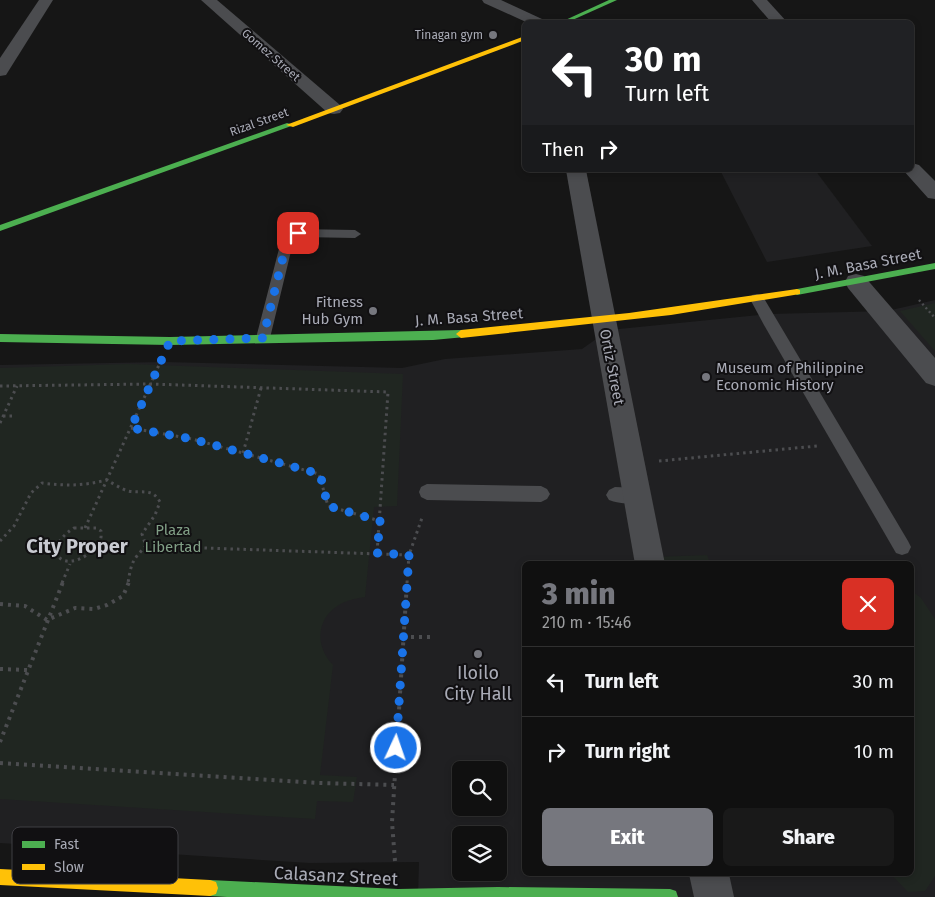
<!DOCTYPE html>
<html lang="en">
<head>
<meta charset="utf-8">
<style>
  :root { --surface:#101010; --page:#191919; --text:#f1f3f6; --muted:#9c9d9f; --line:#303030; --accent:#76777e }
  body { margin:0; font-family:"Fira Sans",sans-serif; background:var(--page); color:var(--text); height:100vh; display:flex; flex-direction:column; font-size:19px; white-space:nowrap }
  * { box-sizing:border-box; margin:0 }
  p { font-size:16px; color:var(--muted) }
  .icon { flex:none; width:28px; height:28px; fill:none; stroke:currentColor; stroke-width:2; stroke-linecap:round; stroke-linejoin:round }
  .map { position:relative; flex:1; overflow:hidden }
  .details { position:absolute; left:522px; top:561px; width:392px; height:315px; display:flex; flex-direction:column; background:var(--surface); border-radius:8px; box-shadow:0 2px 8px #0003,0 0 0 1px var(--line) }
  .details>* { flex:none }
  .hud { position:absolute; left:522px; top:20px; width:392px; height:152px; border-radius:8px; box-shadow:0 2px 8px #0003,0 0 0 1px var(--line); background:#202124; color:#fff; overflow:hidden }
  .controls { position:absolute; left:452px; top:761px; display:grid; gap:10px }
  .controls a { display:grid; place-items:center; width:55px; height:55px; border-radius:8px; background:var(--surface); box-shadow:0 2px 8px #0003,0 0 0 1px var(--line); font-size:25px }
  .pin { position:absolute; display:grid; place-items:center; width:42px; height:42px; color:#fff; margin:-21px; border-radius:10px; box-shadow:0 2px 8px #0006 }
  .me { position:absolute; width:55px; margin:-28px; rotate:3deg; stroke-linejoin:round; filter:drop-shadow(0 0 4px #0008) }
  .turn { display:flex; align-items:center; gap:18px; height:105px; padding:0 20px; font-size:22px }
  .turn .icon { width:65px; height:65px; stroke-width:2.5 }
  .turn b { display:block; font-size:35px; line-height:42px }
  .then { display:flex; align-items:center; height:48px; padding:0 20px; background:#0003; gap:10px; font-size:19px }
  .round { display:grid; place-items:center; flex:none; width:52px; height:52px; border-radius:8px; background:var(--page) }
  .overview { display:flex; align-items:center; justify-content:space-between; height:85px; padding:0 20px }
  h1 { font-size:30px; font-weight:800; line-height:38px; color:var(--accent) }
  .action { display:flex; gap:10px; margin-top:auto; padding:10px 20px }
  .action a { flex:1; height:58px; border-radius:8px; background:var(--accent); color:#fff; font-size:20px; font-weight:800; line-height:58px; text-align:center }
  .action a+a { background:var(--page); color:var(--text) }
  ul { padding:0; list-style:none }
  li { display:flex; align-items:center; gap:15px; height:70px; padding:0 20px; border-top:1px solid var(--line) }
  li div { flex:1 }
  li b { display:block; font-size:19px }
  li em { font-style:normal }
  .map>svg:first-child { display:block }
  .built { fill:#202022; fill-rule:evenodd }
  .green { fill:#202621 }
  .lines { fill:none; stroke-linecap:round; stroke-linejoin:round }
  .path-far2 { stroke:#4c4d50; stroke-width:2.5; stroke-dasharray:2 3; stroke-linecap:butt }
  .path-far1 { stroke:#4c4d50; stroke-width:3; stroke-dasharray:2.5 4; stroke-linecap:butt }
  .path { stroke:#4c4d50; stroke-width:4; stroke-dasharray:3 5; stroke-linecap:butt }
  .lane { fill:#4b4c4f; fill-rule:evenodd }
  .street { fill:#4b4c4f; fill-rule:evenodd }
  .fast { fill:#4caf50; fill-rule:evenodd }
  .slow { fill:#ffc107; fill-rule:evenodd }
  .route { stroke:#1a73e8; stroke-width:9; stroke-dasharray:0 16.2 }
  .poi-dot { fill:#76777e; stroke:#111012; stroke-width:2 }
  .labels { text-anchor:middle; stroke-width:4; stroke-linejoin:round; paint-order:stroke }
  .far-poi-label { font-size:12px; fill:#a9abb6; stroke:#111012; text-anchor:end }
  .far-street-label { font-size:12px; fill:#a9abb6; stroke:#111012 }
  .street-label { font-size:15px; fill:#a9abb6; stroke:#111012 }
  .poi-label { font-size:15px; fill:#a9abb6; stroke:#111012; text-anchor:end }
  .park-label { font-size:15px; fill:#819f86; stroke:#111012 }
  .near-poi-label { font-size:18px; fill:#a9abb6; stroke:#111012 }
  .near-street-label { font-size:18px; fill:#a9abb6; stroke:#111012 }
  .district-label { font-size:20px; font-weight:bold; fill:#c9cbd2; stroke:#111012 }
  .key { fill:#111012; stroke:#3f3e43; stroke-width:1 }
  .key-label { font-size:14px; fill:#a9abb6 }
</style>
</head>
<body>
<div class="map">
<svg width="935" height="897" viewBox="0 0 935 897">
  <rect width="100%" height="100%" fill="#161616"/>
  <g class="built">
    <polygon points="720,170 815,170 872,246 767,262"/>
    <path d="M935,300v597h-517l1,-35 -109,1 -310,-20v-478l164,-3 238,6 43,-9 137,-10 27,-19 161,-16 117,-3zM525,564h387v310h-387zM461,770h38v38h-38zM461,835h38v37h-38z"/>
  </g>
  <g class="green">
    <polygon points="935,303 935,351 900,311"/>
    <path d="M128,364l275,10 -6,132 -23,1 -9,90c-8,1 -16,3 -23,6 -26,14 -28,42 -9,62l-13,110 37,2 -4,25 -36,-1 -2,18 -315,-20v-431z"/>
    <polygon points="707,555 710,564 656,564 655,557"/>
    <polygon points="913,592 921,598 935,619 935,876 925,891 908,892 891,874 912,874"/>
  </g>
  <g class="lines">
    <polyline class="path-far2" points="919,300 935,318"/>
    <g class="path-far1">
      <polyline points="0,386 151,384 388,392 377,553"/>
      <polyline points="3,416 13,416"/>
      <polyline points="0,423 17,386"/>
      <polyline points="131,428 192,439 319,474 328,506 380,521"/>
      <polyline points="243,453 261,388"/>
      <polyline points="659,461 817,446"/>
      <path d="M74,528h22l5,3c1,9 -2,15 -9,20 -29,25 -53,-1 -18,-23z"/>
      <polyline points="85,528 159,365"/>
      <path d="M0,541l14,-15 17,-33 11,-10c22,3 42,3 64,-3 7,3 15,9 22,11 13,3 24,-4 32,11l-5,13 -13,19 4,12c-14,14 -15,18 -18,37"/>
      <polyline points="146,546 409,555 423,515"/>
      <polyline points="62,583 70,564"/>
      <polyline points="407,583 409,555"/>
    </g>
    <g class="path">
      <polyline points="0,604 25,606 47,620 75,608 94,609 107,605 123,596 129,582"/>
      <polyline points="403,637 432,637"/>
      <polyline points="0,669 27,670"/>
      <polyline points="0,742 63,582"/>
      <polyline points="0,763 319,783 394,785"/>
      <polyline points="395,861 392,822 407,582"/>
    </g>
    <g class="lane">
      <polygon points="298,229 355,230 361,234 355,238 301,237 292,247 270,338 268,342 263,343 258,342 256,338 280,245 294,230"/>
      <polygon points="757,294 762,295 908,541 911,547 908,553 902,555 896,553 764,325 750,299 752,295"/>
      <polygon points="427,484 541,486 547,489 550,494 547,499 541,502 427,500 421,497 419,492 421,487"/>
      <path d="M615,487l22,1 6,3 3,5 -3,5c-10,4 -24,3 -34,-1l-3,-5 3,-5z"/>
    </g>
    <g class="street">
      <polygon points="39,0 53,0 6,75 0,76 0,58"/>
      <polygon points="201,0 217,0 340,105 343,109 340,113 334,114 328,113"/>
      <polygon points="482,0 501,0 542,19 545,22 526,22 484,3"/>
      <polygon points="752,0 767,0 787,22 771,22"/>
      <polygon points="912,163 919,165 935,181 935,199 928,198 903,170 912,170"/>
      <polygon points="566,170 586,170 665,564 635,564"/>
      <polygon points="856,274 864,276 935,358 935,386 926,383 848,288 845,282 848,276"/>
      <polygon points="689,874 729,874 734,897 694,897"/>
    </g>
    <g class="fast">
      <polygon points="609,0 617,0 568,22 561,22"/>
      <polygon points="287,123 294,125 0,231 0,225"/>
      <polygon points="935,263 935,269 797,295 792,292 797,289"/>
      <polygon points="461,330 465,331 466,334 465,337 433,340 170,345 0,342 0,334 170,337"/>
      <polygon points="210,880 398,889 498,887 670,889 676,891 678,897 227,897 210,896 204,894 202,888 204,882"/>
    </g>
    <g class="slow">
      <polygon points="525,36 525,40 293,127 286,125"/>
      <polygon points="797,289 800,290 800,294 671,315 461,338 456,334 461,330 629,313"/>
      <polygon points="0,869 210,880 216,882 218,888 216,894 210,896 0,885"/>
    </g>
  </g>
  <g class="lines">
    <polyline class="route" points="298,233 286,245 263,338 170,341 131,428 192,439 320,474 328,506 380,521 377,553 409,555 396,748"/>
  </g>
  <g class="poi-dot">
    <circle cx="493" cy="35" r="5"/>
    <circle cx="373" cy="311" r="5"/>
    <circle cx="706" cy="377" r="5"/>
    <circle cx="478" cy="654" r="5"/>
  </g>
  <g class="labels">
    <g class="far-poi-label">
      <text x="483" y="39">Tinagan gym</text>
    </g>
    <g class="far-street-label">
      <text transform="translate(271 55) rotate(41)" y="4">Gomez Street</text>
      <text transform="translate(259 122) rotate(-20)" y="4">Rizal Street</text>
    </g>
    <g class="street-label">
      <text transform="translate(868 264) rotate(-11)" y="5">J. M. Basa Street</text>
      <text transform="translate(469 317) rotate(-4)" y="5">J. M. Basa Street</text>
      <text transform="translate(612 367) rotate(79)" y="5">Ortiz Street</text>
    </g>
    <g class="poi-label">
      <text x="363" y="307">Fitness<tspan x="363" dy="17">Hub Gym</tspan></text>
      <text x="716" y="373" text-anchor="start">Museum of Philippine<tspan x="716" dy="17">Economic History</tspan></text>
    </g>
    <g class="park-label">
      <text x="173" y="535">Plaza<tspan x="173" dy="17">Libertad</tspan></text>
    </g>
    <g class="near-poi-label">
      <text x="478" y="679">Iloilo<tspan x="478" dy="21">City Hall</tspan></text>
    </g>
    <g class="near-street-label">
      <text transform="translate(336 876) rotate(3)" y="6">Calasanz Street</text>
    </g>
    <g class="district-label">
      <text x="77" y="553">City Proper</text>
    </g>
  </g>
  <rect x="12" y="827" width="166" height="57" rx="8" class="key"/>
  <rect x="22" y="841" width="23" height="7" fill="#4caf50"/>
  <rect x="22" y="864" width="23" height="6" fill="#ffc107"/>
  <g class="key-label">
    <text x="54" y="849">Fast</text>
    <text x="54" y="872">Slow</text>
  </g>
</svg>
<div class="controls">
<a><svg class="icon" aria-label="search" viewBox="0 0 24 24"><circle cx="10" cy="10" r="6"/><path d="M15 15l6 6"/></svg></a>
<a><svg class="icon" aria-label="layers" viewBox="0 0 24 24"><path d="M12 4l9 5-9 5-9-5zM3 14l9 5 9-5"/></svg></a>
</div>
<div class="pin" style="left:298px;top:233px;background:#d93025"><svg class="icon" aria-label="arrive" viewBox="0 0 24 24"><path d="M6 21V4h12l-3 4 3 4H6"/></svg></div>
<svg class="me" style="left:396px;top:748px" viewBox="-20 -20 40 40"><circle r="17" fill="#1a73e8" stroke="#fff" stroke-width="3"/><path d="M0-11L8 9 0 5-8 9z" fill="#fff"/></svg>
<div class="hud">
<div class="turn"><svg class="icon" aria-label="left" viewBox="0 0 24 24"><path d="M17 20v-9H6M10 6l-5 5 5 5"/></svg><div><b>30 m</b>Turn left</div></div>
<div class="then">Then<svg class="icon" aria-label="right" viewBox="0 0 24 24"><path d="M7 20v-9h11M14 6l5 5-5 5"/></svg></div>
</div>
<section class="details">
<div class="overview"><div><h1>3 min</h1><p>210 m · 15:46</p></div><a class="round" style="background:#d93025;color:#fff"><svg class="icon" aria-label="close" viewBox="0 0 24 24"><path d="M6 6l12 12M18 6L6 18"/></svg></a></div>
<ul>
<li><svg class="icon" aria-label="left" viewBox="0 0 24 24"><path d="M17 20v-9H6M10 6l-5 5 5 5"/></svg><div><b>Turn left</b></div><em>30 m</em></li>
<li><svg class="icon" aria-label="right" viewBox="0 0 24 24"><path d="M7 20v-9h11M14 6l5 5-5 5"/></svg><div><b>Turn right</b></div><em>10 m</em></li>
</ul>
<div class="action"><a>Exit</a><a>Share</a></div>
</section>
</div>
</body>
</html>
